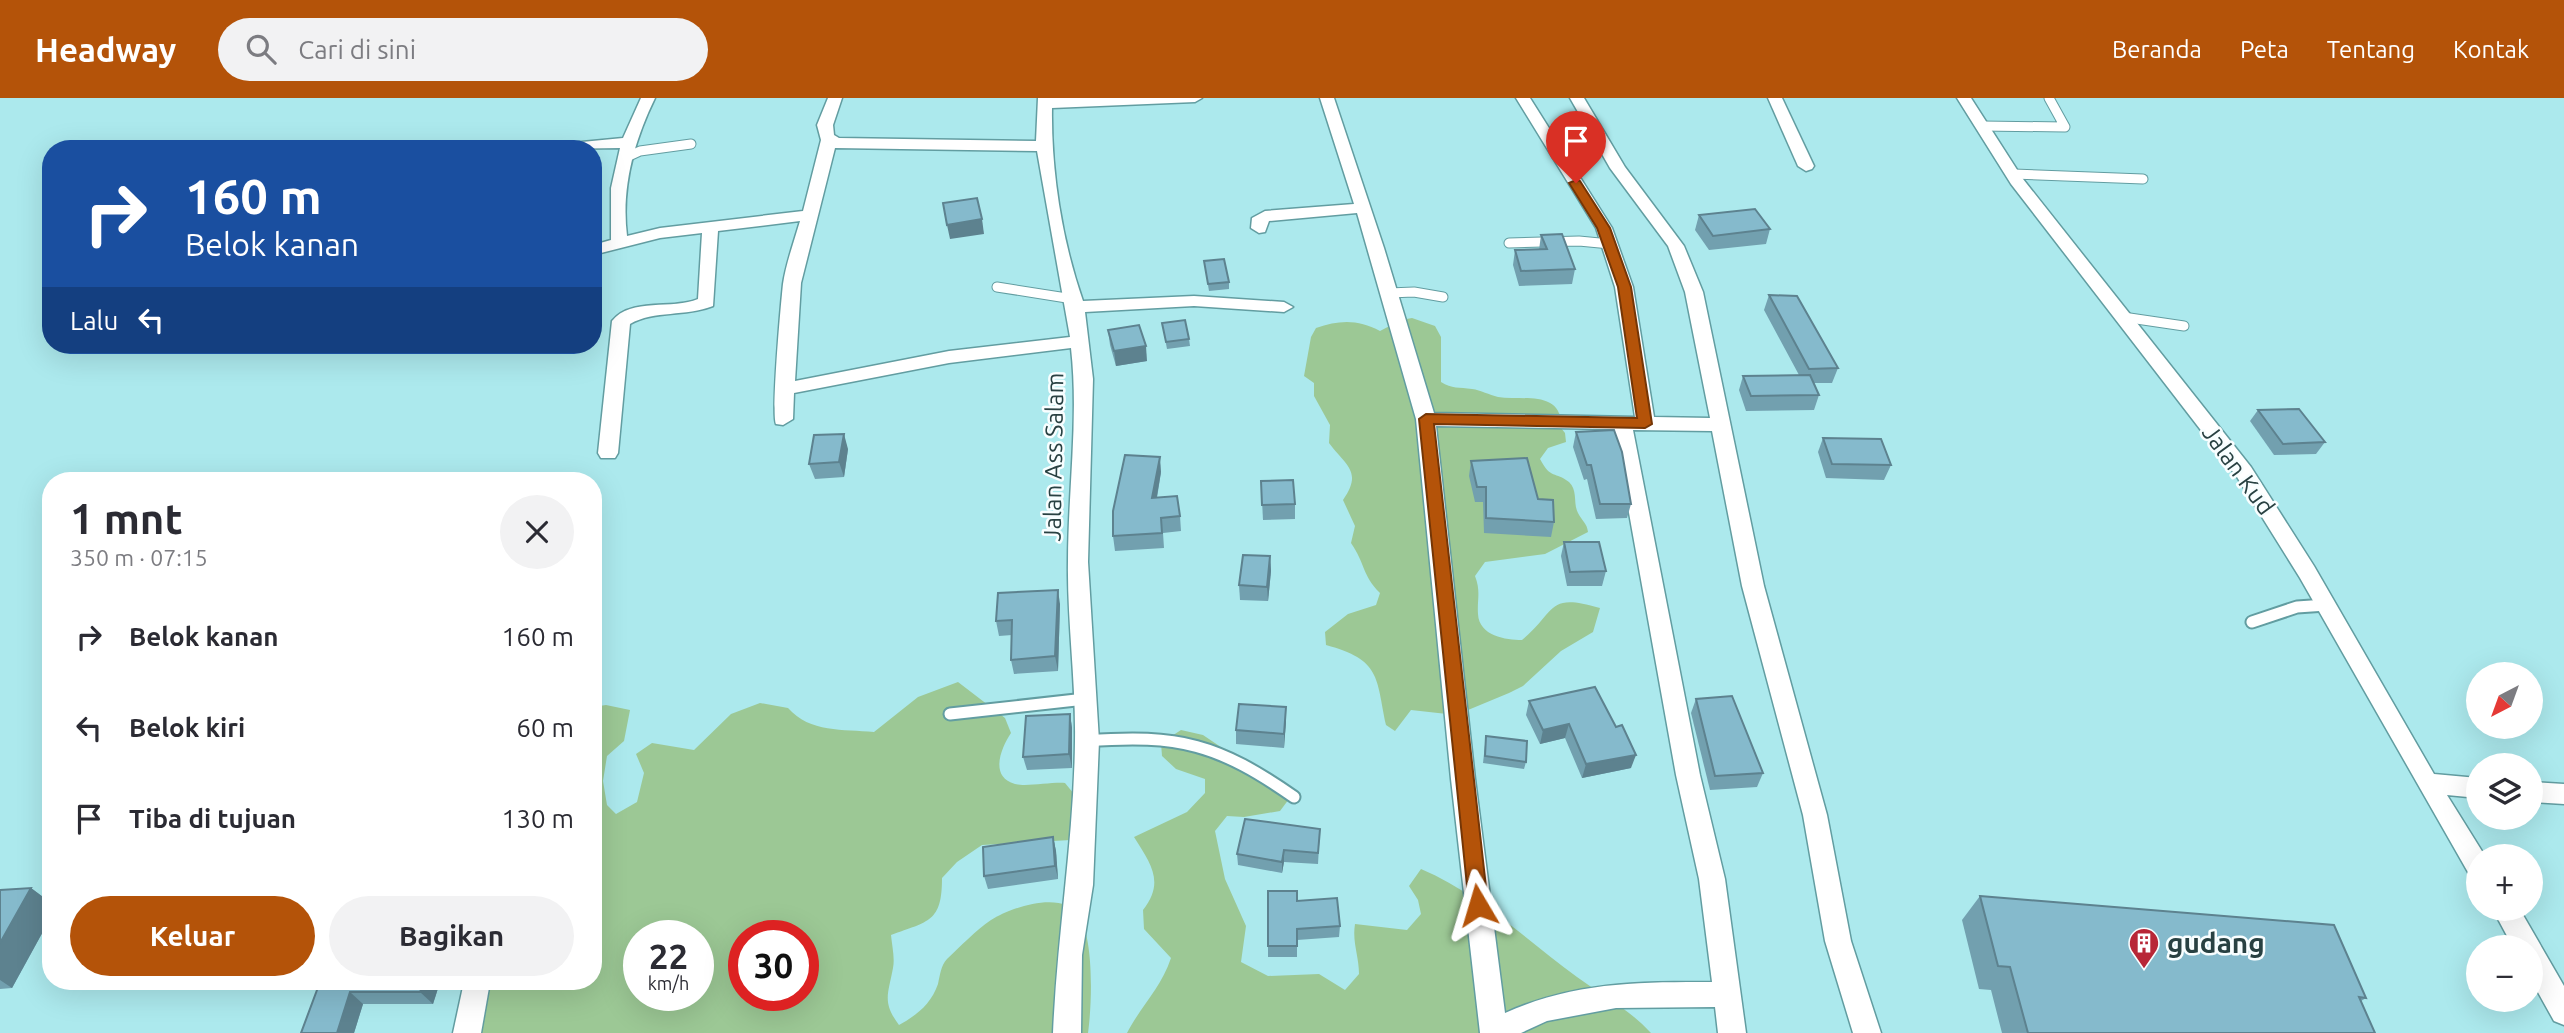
<!DOCTYPE html>
<html lang="id">
<head>
<meta charset="utf-8">
<style>
  :root { --surface:#fff; --page:#f2f2f3; --text:#2b2b33; --muted:#7c7c81; --accent:#b45309 }
  body { margin:0; font-family:Ubuntu,sans-serif; background:var(--page); color:var(--text); height:100vh; display:flex; flex-direction:column; font-size:26px; white-space:nowrap }
  * { box-sizing:border-box; margin:0 }
  p { font-size:23px; color:var(--muted) }
  .icon { flex:none; width:38px; height:38px; fill:none; stroke:currentColor; stroke-width:2; stroke-linecap:round; stroke-linejoin:round }
  .map { position:relative; flex:1; overflow:hidden }
  .sheet { position:absolute; left:42px; top:374px; width:560px; height:518px; display:flex; flex-direction:column; background:var(--surface); border-radius:28px; box-shadow:0 7px 28px #0002 }
  .sheet>* { flex:none }
  .guide { position:absolute; left:42px; top:42px; width:560px; height:214px; border-radius:28px; box-shadow:0 7px 28px #0002; background:#1a4fa0; color:#fff; overflow:hidden }
  .needle { width:46px; rotate:221deg }
  .fabs { position:absolute; left:2466px; top:564px; display:grid; gap:14px }
  .fabs a { display:grid; place-items:center; width:77px; height:77px; border-radius:50%; background:var(--surface); box-shadow:0 7px 28px #0002; font-size:35px }
  .speed { position:absolute; left:623px; top:822px; display:flex; gap:14px; font-size:35px; font-weight:700; text-align:center }
  .speed>* { display:grid; place-content:center; width:91px; height:91px; border-radius:50%; background:var(--surface); box-shadow:0 7px 28px #0002; line-height:1 }
  .speed small { font-size:18px; font-weight:400 }
  .speed .limit { border:10px solid #d22; background:#fff; color:#111 }
  .pin { position:absolute; display:grid; place-items:center; width:60px; height:60px; color:#fff; margin:-72px -30px; border-radius:50% 50% 50% 0; rotate:-45deg; box-shadow:0 0 7px #0007 }
  .pin .icon { rotate:45deg }
  .me { position:absolute; width:77px; margin:-38px; rotate:353deg; stroke-linejoin:round; filter:drop-shadow(0 0 5px #0008) }
  .turn { display:flex; align-items:center; gap:24px; height:147px; padding:0 28px; font-size:32px }
  .turn .icon { width:91px; height:91px; stroke-width:2.5 }
  .turn b { display:block; font-size:49px; line-height:60px }
  .then { display:flex; align-items:center; height:66px; padding:0 28px; background:#0003; gap:14px; font-size:26px }
  .round { display:grid; place-items:center; flex:none; width:74px; height:74px; border-radius:37px; background:var(--page) }
  .summary { display:flex; align-items:center; justify-content:space-between; height:119px; padding:0 28px }
  h1 { font-size:42px; font-weight:600; line-height:52px }
  .primary-button { display:flex; gap:14px; margin-top:auto; padding:14px 28px }
  .primary-button a { flex:1; height:80px; border-radius:42px; background:var(--accent); color:#fff; font-size:28px; font-weight:600; line-height:80px; text-align:center }
  .primary-button a+a { background:var(--page); color:var(--text) }
  ul { padding:0; list-style:none }
  li { display:flex; align-items:center; gap:21px; height:91px; padding:0 28px }
  li div { flex:1 }
  li b { display:block; font-size:26px }
  li em { font-style:normal }
  header { display:flex; align-items:center; gap:42px; box-sizing:border-box; height:98px; padding:0 35px; background:var(--accent); color:#fff }
  header strong { font-size:33px }
  nav { display:flex; gap:38px; margin-inline-start:auto; font-size:24px }
  .search { width:490px; height:63px; background:var(--page); display:flex; align-items:center; gap:18px; box-sizing:border-box; padding:0 24px; border-radius:38px; color:var(--muted); font-size:26px }
  .map>svg:first-child { display:block }
  .green { fill:#9cc895; fill-rule:evenodd }
  .lines { fill:none; stroke-linecap:round; stroke-linejoin:round }
  .lane-far1-casing { stroke:#629da1; stroke-width:11 }
  .lane-casing { stroke:#629da1; stroke-width:15 }
  .street-casing { stroke:#629da1; stroke-width:3 }
  .lane-far1 { stroke:#fff; stroke-width:9 }
  .lane { stroke:#fff; stroke-width:11 }
  .street { fill:#fff; fill-rule:evenodd }
  .wall { fill:#72a0af }
  .shaded-wall { fill:#5d828f }
  .building { fill:#85bacc; stroke:#5d828f; stroke-width:2 }
  .route { fill:#b45309; stroke:#753606; stroke-width:2 }
  .labels { text-anchor:middle; stroke-width:5; stroke-linejoin:round; paint-order:stroke }
  .street-label { font-size:24px; fill:#284142; stroke:#f8feff }
  .near-poi-label { font-size:28px; font-weight:bold; fill:#284142; stroke:#f8feff; text-anchor:start }
</style>
</head>
<body>
<header>
<strong>Headway</strong>
<div class="search"><svg class="icon" aria-label="search" viewBox="0 0 24 24"><circle cx="10" cy="10" r="6"/><path d="M15 15l6 6"/></svg>Cari di sini</div>
<nav><a>Beranda</a><a>Peta</a><a>Tentang</a><a>Kontak</a></nav>
</header>
<div class="map">
<svg width="2564" height="935" viewBox="0 0 2564 935">
  <rect width="100%" height="100%" fill="#ace9ed"/>
  <g class="green">
    <path d="M1412,220l23,8 6,11v45c11,7 18,5 31,7 9,1 17,6 26,8 24,4 65,-8 63,31l4,5 1,9 -18,6 -8,11c11,21 15,12 29,23 9,8 4,22 9,31 4,8 9,10 10,19l-43,22 -60,8 -10,14c6,15 2,24 3,38 1,22 28,26 44,26 35,-29 24,-48 78,-32l-7,24 -32,19 -38,35 -14,7 -53,22 -45,-5 -16,21 -9,-6c-10,-48 -5,-65 -60,-80l-1,-13 23,-18 28,-9 4,-12c-18,-18 -15,-30 -29,-50l4,-17 -12,-26c20,-29 3,-34 -14,-57l1,-18 -16,-29v-13l-10,-7 7,-39 5,-9c23,-8 42,-9 64,3l21,-11z"/>
    <path d="M958,584l47,36 6,15c-10,15 -22,44 4,51 11,3 36,-2 50,-1l18,22 -12,35 -89,5 -25,17 -15,16c0,44 -13,43 -51,57 1,11 4,23 2,33 -5,27 -11,34 6,57 18,-10 32,-21 39,-41 2,-9 3,-19 9,-25 14,-13 29,-29 44,-39 21,-13 73,-31 89,-3 14,26 12,87 8,116h-626l7,-51h124v-275l13,-2 24,5 -6,31 -17,15 -4,25 4,24 9,9 21,-12 7,-29 -8,-19 16,-11 42,7 37,-36 29,-11 28,5c22,25 55,21 86,24l44,-35zM639,838h59v60h-59zM744,838h59v60h-59z"/>
    <path d="M1181,632l22,5 89,60 -12,16 -36,6 -17,-1 -12,15 10,48 21,47 -5,36 27,14 51,-2 26,16 14,-16c0,-18 -7,-32 -4,-50l52,6 14,-16 -3,-14 -9,-14 12,-17c59,25 105,71 156,108 26,19 52,32 74,56h-524c14,-27 34,-45 44,-75l-27,-29 -1,-19c22,-28 8,-46 -9,-73l53,-25 18,-19v-14l-29,-10 -14,-13 -1,-13z"/>
  </g>
  <g class="lines">
    <g class="lane-far1-casing">
      <g id="lane-far1">
        <polyline points="1982,28 2065,29 2049,0"/>
        <polyline points="627,59 640,53 691,46"/>
        <polyline points="2013,76 2143,81"/>
        <polyline points="1509,145 1579,143 1610,146"/>
        <polyline points="997,189 1073,201"/>
        <polyline points="1389,195 1414,194 1443,199"/>
        <polyline points="2123,219 2184,228"/>
      </g>
    </g>
    <g class="lane-casing">
      <g id="lane">
        <polyline points="2252,524 2297,509 2326,507"/>
        <polyline points="950,616 1085,601"/>
        <path d="M1087,643c92,-7 131,3 207,56"/>
      </g>
    </g>
    <g class="street-casing">
      <g id="street">
        <path d="M641,0h14c-21,43 -34,90 -28,138l33,-8 143,-17 18,-71 -4,-15 11,-27h14l-9,27 1,10 5,3 197,3 2,-43h164l-7,4 -143,6c-1,63 10,133 31,193l111,-5 90,6 9,5 -9,5 -90,-6 -109,6 8,67 -5,183 11,179 -6,144 -11,70 -1,78h-28c4,-98 21,-194 22,-292 1,-60 -8,-120 -7,-180 0,-71 11,-143 3,-213l-122,15 -155,30 -1,26 -10,6 -7,-1c-5,-10 5,-121 7,-140 3,-21 11,-42 17,-63l-82,10 -5,75c-27,11 -59,4 -83,18l-12,129 -3,5h-14l-3,-5 14,-132c19,-24 61,-11 86,-22l4,-66 -42,5 -67,17v-10l18,-5v-52l9,-40 -67,1 8,-5 62,-6zM835,50l202,3 33,186 -121,14 -154,30 6,-98z"/>
        <path d="M1320,0h14l50,150 50,165 201,4 -20,-130 -19,-59 -80,-130h14l82,130 21,59 21,130 56,1 -25,-126 -17,-46 -58,-78 -40,-70h14l41,69 59,79 19,46 61,294 63,229 24,126 30,92h-28l-28,-92 -22,-126 -61,-229 -30,-155 -79,-1 67,345 25,104 21,154h-28l-3,-26 -99,1 -69,13 -26,12h-41l-29,-254 -35,-360 -59,-206 -88,8 -4,11 -6,1 -8,-5 1,-10 13,-7 89,-7zM1436,328l178,3 62,346 23,104 13,103c-75,0 -138,0 -207,31l-30,-234z"/>
        <polygon points="1768,0 1782,0 1814,68 1812,71 1806,73 1798,68"/>
        <polygon points="1957,0 1971,0 2023,81 2251,369 2314,468 2434,676 2478,680 2478,700 2447,697 2485,758 2478,758 2478,779 2469,776 2300,480 2237,379 2011,86"/>
        <polygon points="2530,684 2564,686 2564,706 2530,704"/>
        <polygon points="2492,810 2519,810 2564,888 2564,927 2554,923 2530,880 2530,849 2513,849"/>
        <polygon points="464,884 490,884 481,935 453,935"/>
      </g>
    </g>
    <use href="#lane-far1" class="lane-far1"/>
    <use href="#lane" class="lane"/>
    <use href="#street" class="street"/>
  </g>
  <g class="wall">
    <polygon points="1699,117 1770,131 1766,146 1709,152 1695,132"/>
    <polygon points="1541,137 1575,171 1572,186 1519,188 1513,167 1515,152 1539,152"/>
    <polygon points="1204,163 1229,184 1229,191 1209,193"/>
    <polygon points="1769,197 1838,270 1832,285 1814,285 1819,297 1814,312 1746,313 1739,292 1743,278 1799,277 1764,212"/>
    <polygon points="1162,225 1189,241 1190,248 1167,251"/>
    <polygon points="1108,232 1147,263 1116,268 1110,247"/>
    <polygon points="2258,312 2325,344 2316,356 2274,357 2250,323"/>
    <polygon points="1576,334 1631,406 1627,420 1596,421 1587,381 1584,382 1573,349"/>
    <polygon points="1823,340 1891,367 1884,382 1826,380 1818,354"/>
    <polygon points="848,351 844,379 815,381 809,366"/>
    <polygon points="1471,363 1538,401 1554,424 1551,439 1484,435 1483,404 1475,404 1469,378"/>
    <polygon points="1161,374 1157,400 1180,418 1181,433 1163,435 1164,450 1115,453 1113,438"/>
    <polygon points="1261,383 1295,406 1295,421 1263,422"/>
    <polygon points="1564,444 1606,473 1602,488 1567,488 1561,458"/>
    <polygon points="1270,458 1271,473 1268,503 1240,502 1239,487"/>
    <polygon points="1060,506 1058,573 1014,576 1011,562 1012,537 999,538 996,523"/>
    <polygon points="1595,589 1631,670 1582,680 1565,640 1540,646 1526,617 1529,603"/>
    <polygon points="1696,601 1763,675 1757,689 1710,692 1691,615"/>
    <polygon points="1286,609 1284,650 1236,646 1236,632"/>
    <polygon points="1070,616 1072,630 1072,670 1027,672 1023,659"/>
    <polygon points="1486,638 1526,664 1524,671 1483,665"/>
    <polygon points="1320,731 1318,766 1284,764 1282,775 1238,767 1237,756"/>
    <polygon points="1053,739 1056,753 1058,781 988,791 984,778"/>
    <polygon points="31,790 51,805 51,819 12,890 0,891 0,792"/>
    <polygon points="1268,793 1297,803 1340,828 1339,839 1297,842 1297,859 1268,859"/>
    <polygon points="1980,798 2366,900 2361,903 2375,935 2002,935 1991,892 1979,891 1962,822"/>
    <polygon points="320,884 440,884 433,906 363,906 354,935 301,935"/>
  </g>
  <g class="shaded-wall">
    <polygon points="982,121 984,136 950,141 947,127"/>
    <polygon points="1146,248 1147,263 1116,268 1114,253"/>
    <polygon points="844,336 848,351 844,379 839,364"/>
    <polygon points="1160,359 1161,374 1154,415 1152,400"/>
    <polygon points="1270,458 1271,473 1268,503 1267,489"/>
    <polygon points="1058,492 1060,506 1058,573 1055,558"/>
    <polygon points="1286,609 1286,624 1284,650 1284,636"/>
    <polygon points="1070,616 1072,630 1072,670 1069,656"/>
    <polygon points="1569,626 1565,640 1540,646 1543,632"/>
    <polygon points="1636,657 1631,670 1582,680 1586,666"/>
    <polygon points="1053,739 1056,753 1058,781 1055,768"/>
    <polygon points="1284,752 1284,764 1282,775 1282,764"/>
    <polygon points="31,790 51,805 51,819 12,890 0,882 0,845"/>
    <polygon points="424,884 440,884 433,906 420,894"/>
    <polygon points="350,894 363,906 354,935 337,935"/>
  </g>
  <g class="building">
    <polygon points="977,100 982,121 947,127 943,105"/>
    <polygon points="1755,111 1770,131 1713,138 1699,117"/>
    <polygon points="1562,136 1575,171 1521,173 1515,152 1547,151 1541,137"/>
    <polygon points="1224,161 1229,184 1208,186 1204,163"/>
    <polygon points="1769,197 1797,198 1838,270 1809,271"/>
    <polygon points="1185,222 1189,241 1166,244 1162,225"/>
    <polygon points="1139,227 1146,248 1114,253 1108,232"/>
    <polygon points="1810,277 1819,297 1751,298 1743,278"/>
    <polygon points="2299,311 2325,344 2283,346 2258,312"/>
    <polygon points="1614,332 1622,354 1631,406 1600,406 1591,367 1587,367 1576,334"/>
    <polygon points="844,336 839,364 809,366 814,337"/>
    <polygon points="1823,340 1881,341 1891,367 1832,366"/>
    <polygon points="1125,357 1160,359 1152,400 1177,398 1180,418 1161,420 1162,435 1113,438 1113,413"/>
    <polygon points="1527,360 1538,401 1553,402 1554,424 1486,420 1486,389 1477,389 1471,363"/>
    <polygon points="1293,382 1295,406 1262,407 1261,383"/>
    <polygon points="1564,444 1599,444 1606,473 1570,474"/>
    <polygon points="1243,457 1270,458 1267,489 1239,487"/>
    <polygon points="1058,492 1055,558 1011,562 1012,522 996,523 998,495"/>
    <polygon points="1595,589 1616,629 1622,627 1636,657 1586,666 1569,626 1543,632 1529,603"/>
    <polygon points="1732,598 1763,675 1715,678 1696,601"/>
    <polygon points="1239,606 1286,609 1284,636 1236,632"/>
    <polygon points="1070,616 1069,656 1023,659 1026,618"/>
    <polygon points="1486,638 1527,643 1526,664 1485,658"/>
    <polygon points="1245,721 1320,731 1318,755 1284,752 1282,764 1237,756"/>
    <polygon points="1053,739 1055,768 984,778 983,749"/>
    <polygon points="31,790 0,845 0,792"/>
    <polygon points="1268,793 1297,793 1297,803 1337,800 1340,828 1297,831 1297,848 1268,848"/>
    <polygon points="1980,798 2334,827 2366,900 2359,899 2375,935 2028,935 2010,869 1998,868"/>
    <polygon points="320,884 424,884 420,894 350,894 337,935 301,935"/>
  </g>
  <polygon class="route" points="1576,82 1580,83 1610,130 1631,189 1652,326 1645,330 1434,326 1488,807 1485,814 1478,816 1472,814 1469,807 1419,321 1426,316 1637,320 1618,189 1597,130 1569,85"/>
  <defs>
    <g id="building-pin" transform="scale(1.575)"><path d="M0 17L-7.5 6A9.5 9.5 0 1 1 7.5 6Z" fill="#b82737" stroke="#f8feff"/><path d="M-4-6H4V6H1V3H-1V6H-4ZM-2.5-4.3h1.7v1.8h-1.7ZM.8-4.3h1.7v1.8H.8ZM-2.5-1h1.7V.8h-1.7ZM.8-1h1.7V.8H.8Z" fill="#fff"/></g>
  </defs>
  <g fill-rule="evenodd">
    <use href="#building-pin" x="2144" y="845"/>
  </g>
  <g class="labels">
    <g class="street-label">
      <text transform="translate(1054 359) rotate(-89)" y="8">Jalan Ass Salam</text>
      <text transform="translate(2238 372) rotate(54)" y="8">Jalan Kud</text>
    </g>
    <g class="near-poi-label">
      <text x="2167" y="855">gudang</text>
    </g>
  </g>
</svg>
<div class="fabs">
<a><svg class="needle" viewBox="-14 -14 28 28"><path d="M0-13l5 13h-10z" fill="#e53935"/><path d="M0 13l5-13h-10z" fill="#7c7c81"/></svg></a>
<a><svg class="icon" aria-label="layers" viewBox="0 0 24 24"><path d="M12 4l9 5-9 5-9-5zM3 14l9 5 9-5"/></svg></a>
<a>+</a>
<a>−</a>
</div>
<div class="speed"><div>22<small>km/h</small></div><div class="limit">30</div></div>
<div class="pin" style="left:1576px;top:85px;background:#d93025"><svg class="icon" aria-label="arrive" viewBox="0 0 24 24"><path d="M6 21V4h12l-3 4 3 4H6"/></svg></div>
<svg class="me" style="left:1478px;top:807px" viewBox="-20 -20 40 40"><path d="M0-17L14 15 0 8-14 15z" fill="#b45309" stroke="#fff" stroke-width="4"/></svg>
<div class="guide">
<div class="turn"><svg class="icon" aria-label="right" viewBox="0 0 24 24"><path d="M7 20v-9h11M14 6l5 5-5 5"/></svg><div><b>160 m</b>Belok kanan</div></div>
<div class="then">Lalu<svg class="icon" aria-label="left" viewBox="0 0 24 24"><path d="M17 20v-9H6M10 6l-5 5 5 5"/></svg></div>
</div>
<section class="sheet">
<div class="summary"><div><h1>1 mnt</h1><p>350 m · 07:15</p></div><a class="round"><svg class="icon" aria-label="close" viewBox="0 0 24 24"><path d="M6 6l12 12M18 6L6 18"/></svg></a></div>
<ul>
<li><svg class="icon" aria-label="right" viewBox="0 0 24 24"><path d="M7 20v-9h11M14 6l5 5-5 5"/></svg><div><b>Belok kanan</b></div><em>160 m</em></li>
<li><svg class="icon" aria-label="left" viewBox="0 0 24 24"><path d="M17 20v-9H6M10 6l-5 5 5 5"/></svg><div><b>Belok kiri</b></div><em>60 m</em></li>
<li><svg class="icon" aria-label="arrive" viewBox="0 0 24 24"><path d="M6 21V4h12l-3 4 3 4H6"/></svg><div><b>Tiba di tujuan</b></div><em>130 m</em></li>
</ul>
<div class="primary-button"><a>Keluar</a><a>Bagikan</a></div>
</section>
</div>
</body>
</html>
